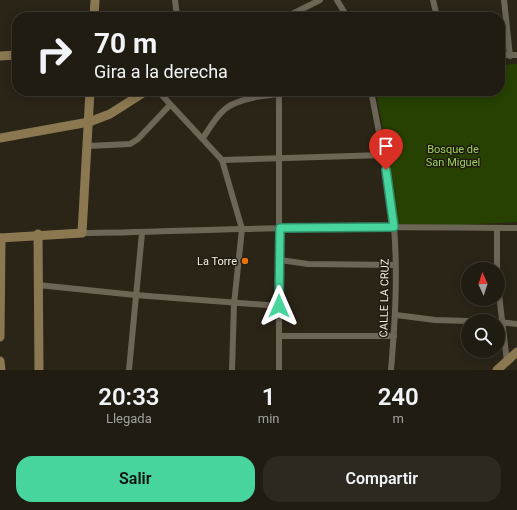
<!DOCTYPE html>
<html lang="es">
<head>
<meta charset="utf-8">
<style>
  :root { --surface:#201c12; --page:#2d2920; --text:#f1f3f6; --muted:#a2a19f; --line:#3d3a32; --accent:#48d49d }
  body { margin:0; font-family:Roboto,sans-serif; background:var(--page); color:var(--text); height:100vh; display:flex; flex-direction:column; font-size:15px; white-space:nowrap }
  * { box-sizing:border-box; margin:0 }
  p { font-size:13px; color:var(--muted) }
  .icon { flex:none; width:22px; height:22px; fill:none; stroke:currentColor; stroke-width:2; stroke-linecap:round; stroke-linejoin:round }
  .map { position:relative; height:370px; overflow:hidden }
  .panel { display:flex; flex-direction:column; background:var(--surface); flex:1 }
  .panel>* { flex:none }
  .top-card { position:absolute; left:12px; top:12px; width:493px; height:84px; border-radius:16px; box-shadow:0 2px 10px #0003,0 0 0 1px var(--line); background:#201c12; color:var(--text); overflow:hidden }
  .needle { width:26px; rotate:357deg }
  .tools { position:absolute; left:461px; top:262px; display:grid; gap:8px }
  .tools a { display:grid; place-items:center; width:44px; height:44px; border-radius:50%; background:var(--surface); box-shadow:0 2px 10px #0003,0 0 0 1px var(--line); font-size:20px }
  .pin { position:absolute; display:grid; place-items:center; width:34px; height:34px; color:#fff; margin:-41px -17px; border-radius:50% 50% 50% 0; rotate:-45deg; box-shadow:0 0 4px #0007 }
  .pin .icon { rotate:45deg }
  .me { position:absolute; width:44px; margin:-22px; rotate:0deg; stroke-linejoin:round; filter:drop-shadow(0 0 3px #0008) }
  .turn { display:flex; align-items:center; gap:14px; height:84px; padding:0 16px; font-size:18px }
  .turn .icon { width:52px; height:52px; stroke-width:2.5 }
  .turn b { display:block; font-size:28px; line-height:34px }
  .eta { display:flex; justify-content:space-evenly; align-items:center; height:68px; text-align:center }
  .eta b { font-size:24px; font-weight:600; line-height:28px }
  .action { display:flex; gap:8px; margin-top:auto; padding:8px 16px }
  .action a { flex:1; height:46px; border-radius:16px; background:var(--accent); color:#111; font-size:16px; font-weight:600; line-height:46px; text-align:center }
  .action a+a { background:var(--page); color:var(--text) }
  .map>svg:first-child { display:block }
  .green { fill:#264100 }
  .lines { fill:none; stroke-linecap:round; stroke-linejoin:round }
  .street { stroke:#6c6657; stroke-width:6 }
  .secondary { stroke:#8b7851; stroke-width:9 }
  .route-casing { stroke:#2f8a66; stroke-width:10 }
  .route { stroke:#48d49d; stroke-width:7 }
  .food-dot { fill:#e8710a; stroke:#211c0f; stroke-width:1.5 }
  .labels { text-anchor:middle; stroke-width:3; stroke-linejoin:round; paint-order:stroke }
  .park-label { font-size:11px; fill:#9bd260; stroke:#211c0f }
  .poi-label { font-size:11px; fill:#f4f1e8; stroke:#211c0f; text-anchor:end }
  .street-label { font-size:11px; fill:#f4f1e8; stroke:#211c0f }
</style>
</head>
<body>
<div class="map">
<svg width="517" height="370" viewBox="0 0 517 370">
  <rect width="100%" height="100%" fill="#2b2518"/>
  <polygon class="green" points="517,64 517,222 462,225 396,224 389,161 376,91 500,91 500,65"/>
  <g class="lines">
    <g class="street">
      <polyline points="175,0 177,17"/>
      <polyline points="337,0 347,17"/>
      <polyline points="433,0 437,17"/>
      <polyline points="504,0 510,56"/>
      <polyline points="286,17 320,0"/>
      <polyline points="500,55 517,55"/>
      <polyline points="158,91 222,160 242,229 234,304 232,370"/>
      <path d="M371,91c9,45 18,90 23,136 4,48 1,95 -3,143"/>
      <path d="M203,138c6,-9 12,-20 20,-27 17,-18 74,-18 98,-20"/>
      <polyline points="88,146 130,144 138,139 170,105"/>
      <polyline points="222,160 384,155"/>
      <path d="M82,233c53,0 107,-3 160,-4 92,-2 183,-2 275,-1"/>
      <polyline points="280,260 308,264 395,265"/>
      <polyline points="497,269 497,228"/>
      <polyline points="38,285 135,295 279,306"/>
      <polyline points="498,286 507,362"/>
      <polyline points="396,315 435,320 468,321"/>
      <polyline points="498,322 517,324"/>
      <polyline points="279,336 394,336"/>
      <polyline points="129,370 142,233"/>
      <polyline points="279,370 279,95"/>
    </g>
    <g class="secondary">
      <polyline points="94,17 95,0"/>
      <polyline points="0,56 17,55"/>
      <polyline points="0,138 89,122 110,114 146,91"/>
      <polyline points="38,234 39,370"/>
      <polyline points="0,238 82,233 90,91"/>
      <polyline points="0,337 1,238"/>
      <polyline points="0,361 1,370"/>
      <polyline points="497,370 517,352"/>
    </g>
  </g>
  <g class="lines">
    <g class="route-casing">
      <polyline id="route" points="279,306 280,228 394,227 386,170"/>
    </g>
    <use href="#route" class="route"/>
  </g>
  <circle class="food-dot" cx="245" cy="261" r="4"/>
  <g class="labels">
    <g class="park-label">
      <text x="453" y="153">Bosque de<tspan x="453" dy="13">San Miguel</tspan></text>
    </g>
    <g class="poi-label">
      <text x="237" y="265">La Torre</text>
    </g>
    <g class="street-label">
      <text transform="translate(384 298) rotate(-89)" y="4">CALLE LA CRUZ</text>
    </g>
  </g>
</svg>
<div class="tools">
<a><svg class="needle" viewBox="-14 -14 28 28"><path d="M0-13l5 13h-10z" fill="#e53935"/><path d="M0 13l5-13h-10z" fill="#a2a19f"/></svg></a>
<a><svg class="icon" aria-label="search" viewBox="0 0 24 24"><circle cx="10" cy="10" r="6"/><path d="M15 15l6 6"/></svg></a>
</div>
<div class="pin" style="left:386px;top:170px;background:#d93025"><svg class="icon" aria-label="arrive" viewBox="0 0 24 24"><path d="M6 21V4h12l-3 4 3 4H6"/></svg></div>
<svg class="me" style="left:279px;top:306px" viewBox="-20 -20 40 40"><path d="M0-17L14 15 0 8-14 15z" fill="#48d49d" stroke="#fff" stroke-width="4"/></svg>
<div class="top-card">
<div class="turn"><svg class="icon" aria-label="right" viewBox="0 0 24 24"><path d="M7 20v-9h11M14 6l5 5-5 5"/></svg><div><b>70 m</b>Gira a la derecha</div></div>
</div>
</div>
<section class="panel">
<div class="eta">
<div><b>20:33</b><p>Llegada</p></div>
<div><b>1</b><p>min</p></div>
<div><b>240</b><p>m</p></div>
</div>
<div class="action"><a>Salir</a><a>Compartir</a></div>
</section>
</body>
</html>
